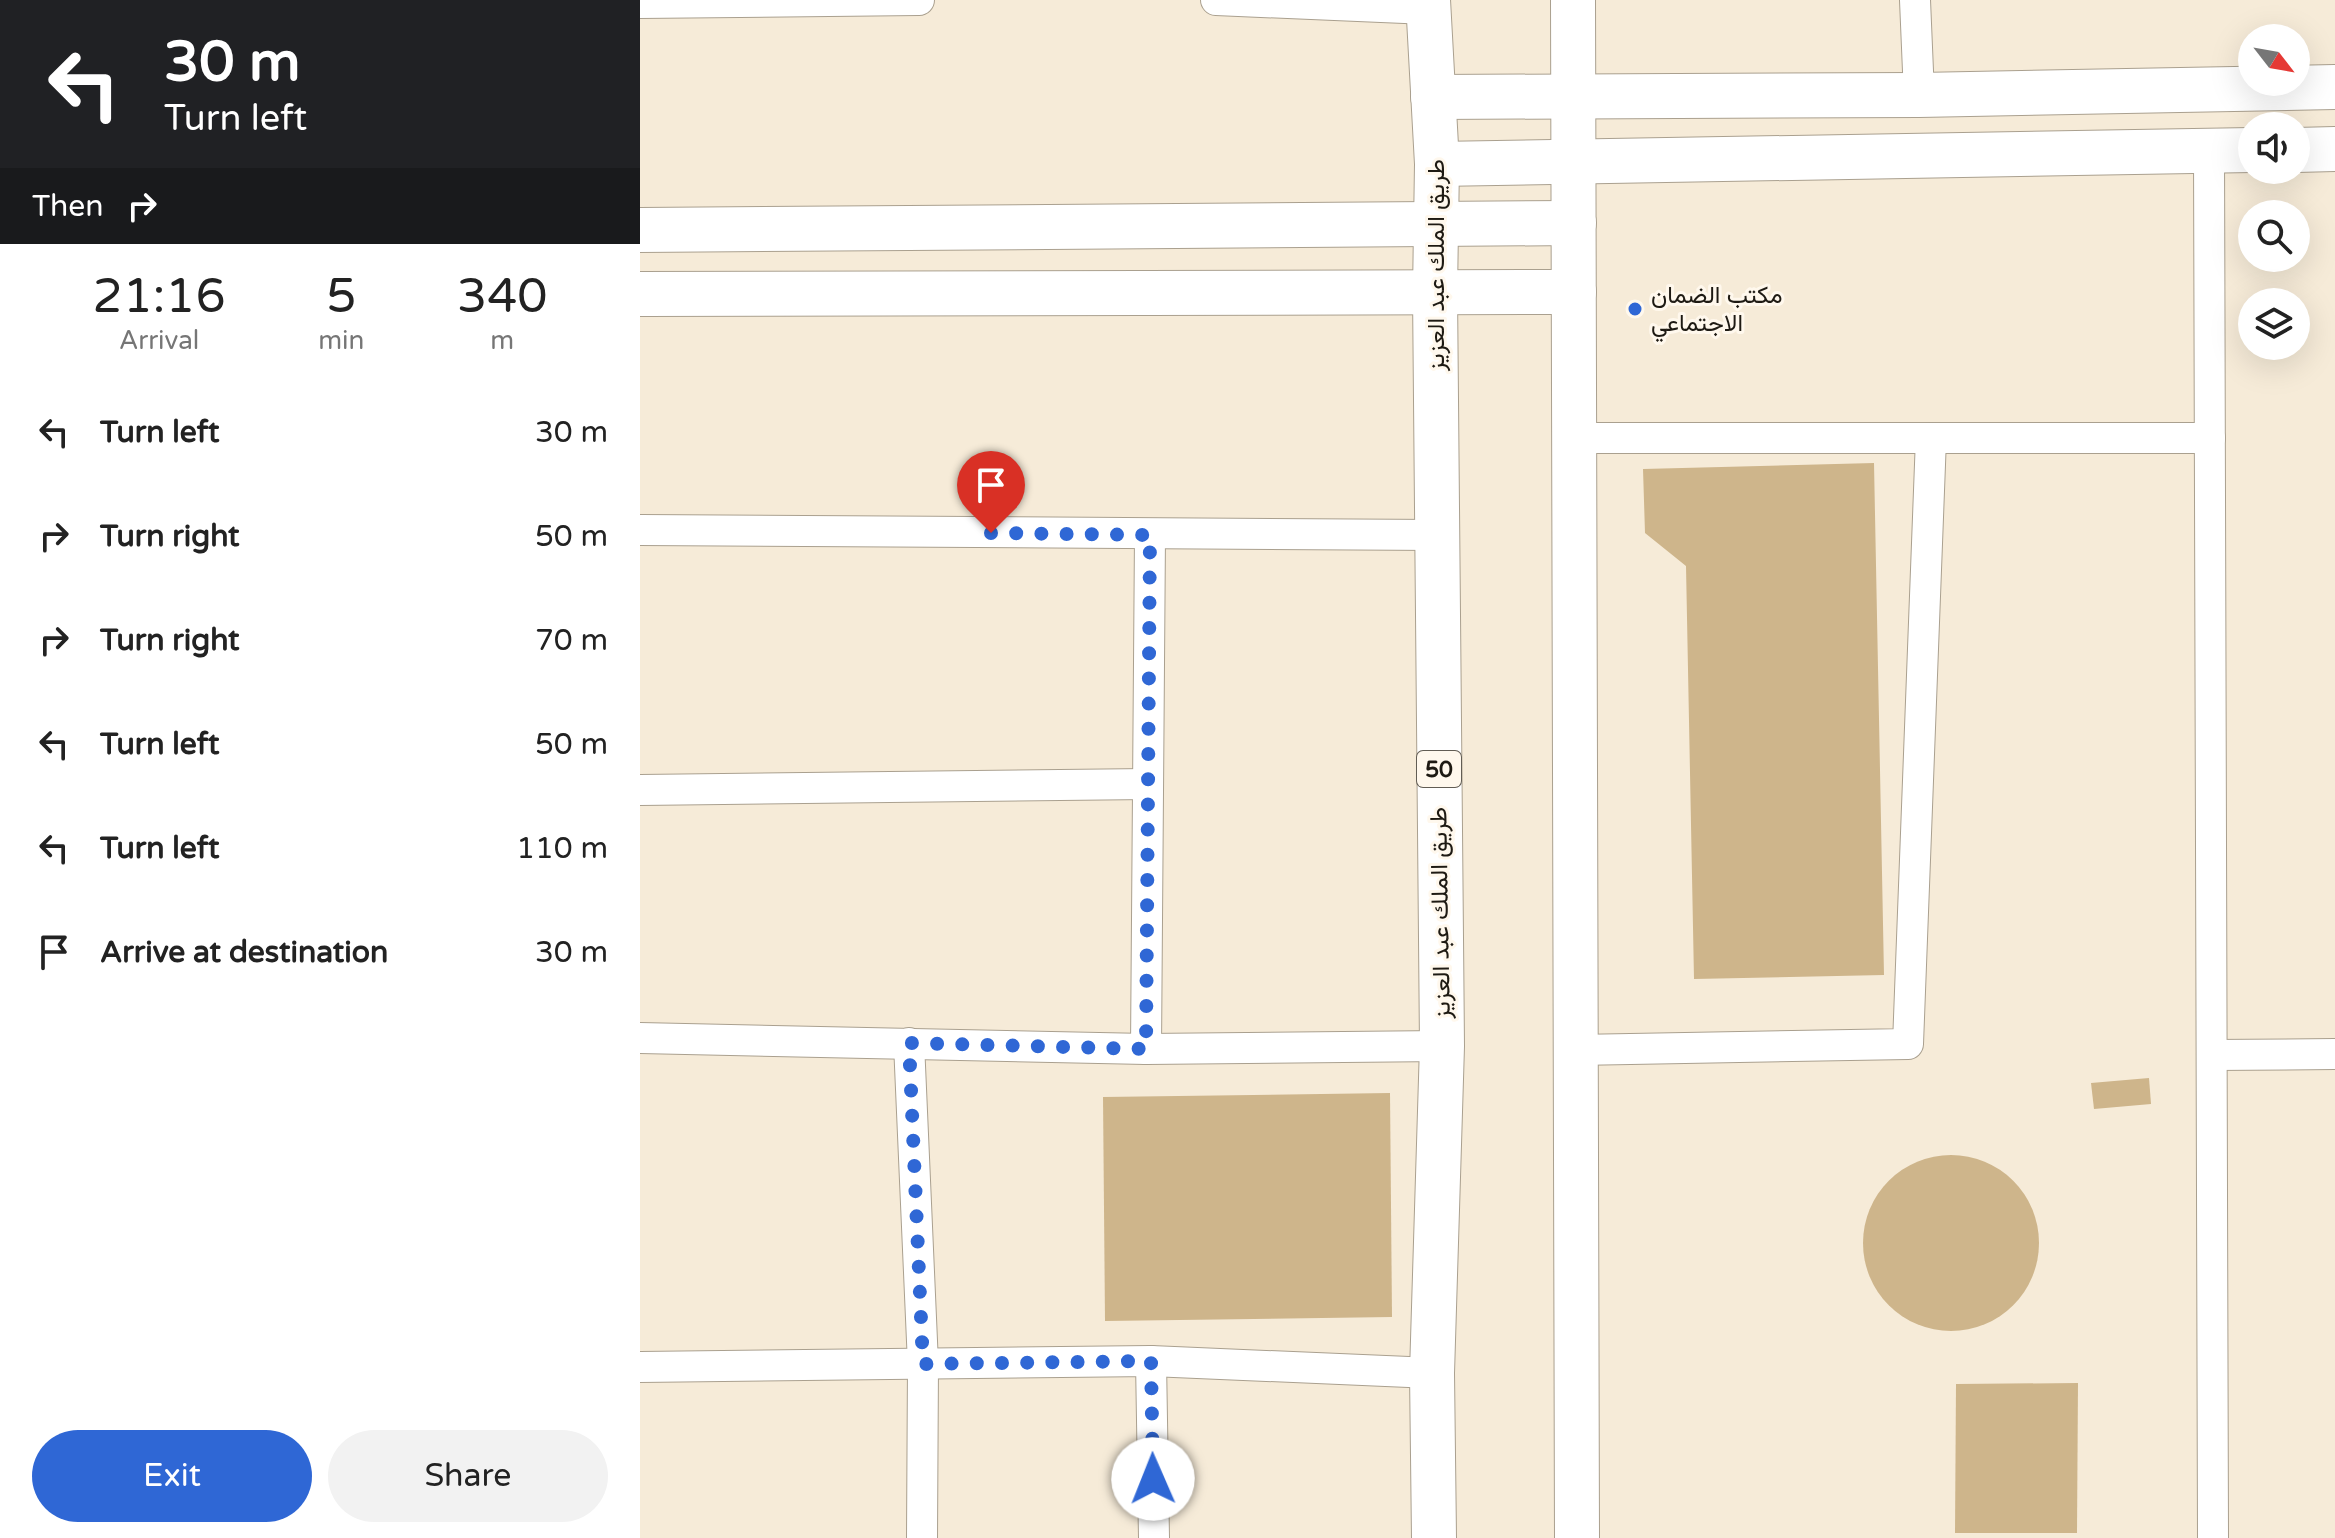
<!DOCTYPE html>
<html lang="en">
<head>
<meta charset="utf-8">
<style>
  :root { --surface:#fff; --page:#f2f2f2; --text:#222; --muted:#767676; --accent:#2f67d5 }
  body { margin:0; font-family:"Varela Round",Vazirmatn,sans-serif; background:var(--page); color:var(--text); height:100vh; display:flex; flex-direction:column; font-size:30px; white-space:nowrap }
  * { box-sizing:border-box; margin:0 }
  p { font-size:26px; color:var(--muted) }
  .icon { flex:none; width:44px; height:44px; fill:none; stroke:currentColor; stroke-width:2; stroke-linecap:round; stroke-linejoin:round }
  .map { position:relative; flex:1; overflow:hidden }
  .drawer { display:flex; flex-direction:column; background:var(--surface); width:640px }
  .drawer>* { flex:none }
  .banner { background:#202124; color:#fff; overflow:hidden }
  .needle { width:52px; rotate:121deg }
  .tools { position:absolute; left:1598px; top:24px; display:grid; gap:16px }
  .tools a { display:grid; place-items:center; width:72px; height:72px; border-radius:50%; background:var(--surface); box-shadow:0 8px 32px #0002; font-size:40px }
  .pin { position:absolute; display:grid; place-items:center; width:68px; height:68px; color:#fff; margin:-82px -34px; border-radius:50% 50% 50% 0; rotate:-45deg; box-shadow:0 0 8px #0007 }
  .pin .icon { rotate:45deg }
  .me { position:absolute; width:88px; margin:-44px; rotate:359deg; stroke-linejoin:round; filter:drop-shadow(0 0 6px #0008) }
  .turn { display:flex; align-items:center; gap:28px; height:168px; padding:0 32px; font-size:36px }
  .turn .icon { width:104px; height:104px; stroke-width:2.5 }
  .turn b { display:block; font-size:56px; line-height:68px }
  .then { display:flex; align-items:center; height:76px; padding:0 32px; background:#0003; gap:16px; font-size:30px }
  .eta { display:flex; justify-content:space-evenly; align-items:center; height:136px; text-align:center }
  .eta b { font-size:48px; font-weight:600; line-height:56px }
  .primary-button { display:flex; gap:16px; margin-top:auto; padding:16px 32px }
  .primary-button a { flex:1; height:92px; border-radius:48px; background:var(--accent); color:#fff; font-size:32px; font-weight:600; line-height:92px; text-align:center }
  .primary-button a+a { background:var(--page); color:var(--text) }
  ul { padding:0; list-style:none }
  li { display:flex; align-items:center; gap:24px; height:104px; padding:0 32px }
  li div { flex:1 }
  li b { display:block; font-size:30px }
  li em { font-style:normal }
  main { display:flex; flex:1; min-height:0 }
  .map>svg:first-child { display:block }
  .building { fill:#ceb58b }
  .lines { fill:none; stroke-linecap:round; stroke-linejoin:round }
  .street-casing { stroke:#aaa08f; stroke-width:32 }
  .secondary-casing { stroke:#aaa08f; stroke-width:46 }
  .highway-casing { stroke:#aaa08f; stroke-width:46 }
  .street { stroke:#fff; stroke-width:30 }
  .secondary { stroke:#fff; stroke-width:44 }
  .highway { stroke:#fff; stroke-width:44 }
  .route { stroke:#2f67d5; stroke-width:14; stroke-dasharray:0 25.2 }
  .poi-dot { fill:#2f67d5; stroke:#fff8ed; stroke-width:3 }
  .labels { text-anchor:middle; stroke-width:6; stroke-linejoin:round; paint-order:stroke }
  .shield { fill:#fff8ed; stroke:#625d54; stroke-width:2 }
  .shield-label { font-size:22px; font-weight:bold; fill:#1e1a13 }
  .street-label { font-size:24px; fill:#1e1a13; stroke:#fff8ed }
  .poi-label { font-size:24px; fill:#1e1a13; stroke:#fff8ed; text-anchor:start }
</style>
</head>
<body>
<main>
<section class="drawer">
<div class="banner">
<div class="turn"><svg class="icon" aria-label="left" viewBox="0 0 24 24"><path d="M17 20v-9H6M10 6l-5 5 5 5"/></svg><div><b>30 m</b>Turn left</div></div>
<div class="then">Then<svg class="icon" aria-label="right" viewBox="0 0 24 24"><path d="M7 20v-9h11M14 6l5 5-5 5"/></svg></div>
</div>
<div class="eta">
<div><b>21:16</b><p>Arrival</p></div>
<div><b>5</b><p>min</p></div>
<div><b>340</b><p>m</p></div>
</div>
<ul>
<li><svg class="icon" aria-label="left" viewBox="0 0 24 24"><path d="M17 20v-9H6M10 6l-5 5 5 5"/></svg><div><b>Turn left</b></div><em>30 m</em></li>
<li><svg class="icon" aria-label="right" viewBox="0 0 24 24"><path d="M7 20v-9h11M14 6l5 5-5 5"/></svg><div><b>Turn right</b></div><em>50 m</em></li>
<li><svg class="icon" aria-label="right" viewBox="0 0 24 24"><path d="M7 20v-9h11M14 6l5 5-5 5"/></svg><div><b>Turn right</b></div><em>70 m</em></li>
<li><svg class="icon" aria-label="left" viewBox="0 0 24 24"><path d="M17 20v-9H6M10 6l-5 5 5 5"/></svg><div><b>Turn left</b></div><em>50 m</em></li>
<li><svg class="icon" aria-label="left" viewBox="0 0 24 24"><path d="M17 20v-9H6M10 6l-5 5 5 5"/></svg><div><b>Turn left</b></div><em>110 m</em></li>
<li><svg class="icon" aria-label="arrive" viewBox="0 0 24 24"><path d="M6 21V4h12l-3 4 3 4H6"/></svg><div><b>Arrive at destination</b></div><em>30 m</em></li>
</ul>
<div class="primary-button"><a>Exit</a><a>Share</a></div>
</section>
<div class="map">
<svg width="1695" height="1538" viewBox="0 0 1695 1538">
  <rect width="100%" height="100%" fill="#f6ebd8"/>
  <g class="building">
    <polygon points="1234,463 1244,975 1054,979 1046,566 1005,533 1003,469"/>
    <polygon points="1509,1078 1511,1104 1454,1109 1451,1083"/>
    <polygon points="750,1093 752,1317 465,1321 463,1097"/>
    <circle cx="1311" cy="1243" r="88"/>
    <polygon points="1438,1383 1437,1533 1315,1533 1316,1384"/>
  </g>
  <g class="lines">
    <g class="street-casing">
      <g id="street">
        <polyline points="576,0 788,9"/>
        <polyline points="1275,0 1279,95"/>
        <polyline points="0,3 279,0"/>
        <polyline points="1569,151 1573,1538"/>
        <polyline points="934,438 1570,438"/>
        <polyline points="0,530 797,535"/>
        <polyline points="0,790 508,784"/>
        <polyline points="0,1038 506,1049 802,1046"/>
        <polyline points="269,1043 283,1364 282,1538"/>
        <polyline points="506,1049 510,535"/>
        <polyline points="936,1050 1268,1044 1291,438"/>
        <polyline points="1572,1055 1695,1054"/>
        <polyline points="511,1361 514,1538"/>
        <polyline points="0,1367 511,1361 792,1373"/>
      </g>
    </g>
    <g class="secondary-casing">
      <g id="secondary">
        <polyline points="793,97 1279,95 1695,87"/>
        <polyline points="1656,150 1695,149"/>
        <polyline points="797,164 1612,150"/>
        <polyline points="0,230 934,223"/>
        <polyline points="0,294 934,292"/>
      </g>
    </g>
    <g class="highway-casing">
      <g id="highway">
        <polyline points="788,0 797,164 795,292 802,1046 792,1373 794,1538"/>
        <polyline points="933,0 937,1538"/>
      </g>
    </g>
    <use href="#street" class="street"/>
    <use href="#secondary" class="secondary"/>
    <use href="#highway" class="highway"/>
  </g>
  <g class="lines">
    <polyline class="route" points="351,533 510,535 506,1049 269,1043 283,1364 511,1361 513,1479"/>
  </g>
  <circle class="poi-dot" cx="995" cy="309" r="8"/>
  <g class="labels">
    <rect class="shield" x="777" y="751" width="44" height="36" rx="6"/>
    <g class="shield-label">
      <text x="799" y="777">50</text>
    </g>
    <g class="street-label">
      <text transform="translate(796 265) rotate(-90)" y="8">طريق الملك عبد العزيز</text>
      <text transform="translate(800 913) rotate(-91)" y="8">طريق الملك عبد العزيز</text>
    </g>
    <g class="poi-label">
      <text x="1011" y="303">مكتب الضمان<tspan x="1011" dy="28">الاجتماعي</tspan></text>
    </g>
  </g>
</svg>
<div class="tools">
<a><svg class="needle" viewBox="-14 -14 28 28"><path d="M0-13l5 13h-10z" fill="#e53935"/><path d="M0 13l5-13h-10z" fill="#767676"/></svg></a>
<a><svg class="icon" aria-label="sound" viewBox="0 0 24 24"><path d="M4 9h4l5-4v14l-5-4H4zM17 9q2 3 0 6"/></svg></a>
<a><svg class="icon" aria-label="search" viewBox="0 0 24 24"><circle cx="10" cy="10" r="6"/><path d="M15 15l6 6"/></svg></a>
<a><svg class="icon" aria-label="layers" viewBox="0 0 24 24"><path d="M12 4l9 5-9 5-9-5zM3 14l9 5 9-5"/></svg></a>
</div>
<div class="pin" style="left:351px;top:533px;background:#d93025"><svg class="icon" aria-label="arrive" viewBox="0 0 24 24"><path d="M6 21V4h12l-3 4 3 4H6"/></svg></div>
<svg class="me" style="left:513px;top:1479px" viewBox="-20 -20 40 40"><circle r="19" fill="#fff"/><path d="M0-13L10 11 0 6-10 11z" fill="#2f67d5"/></svg>
</div>
</main>
</body>
</html>
